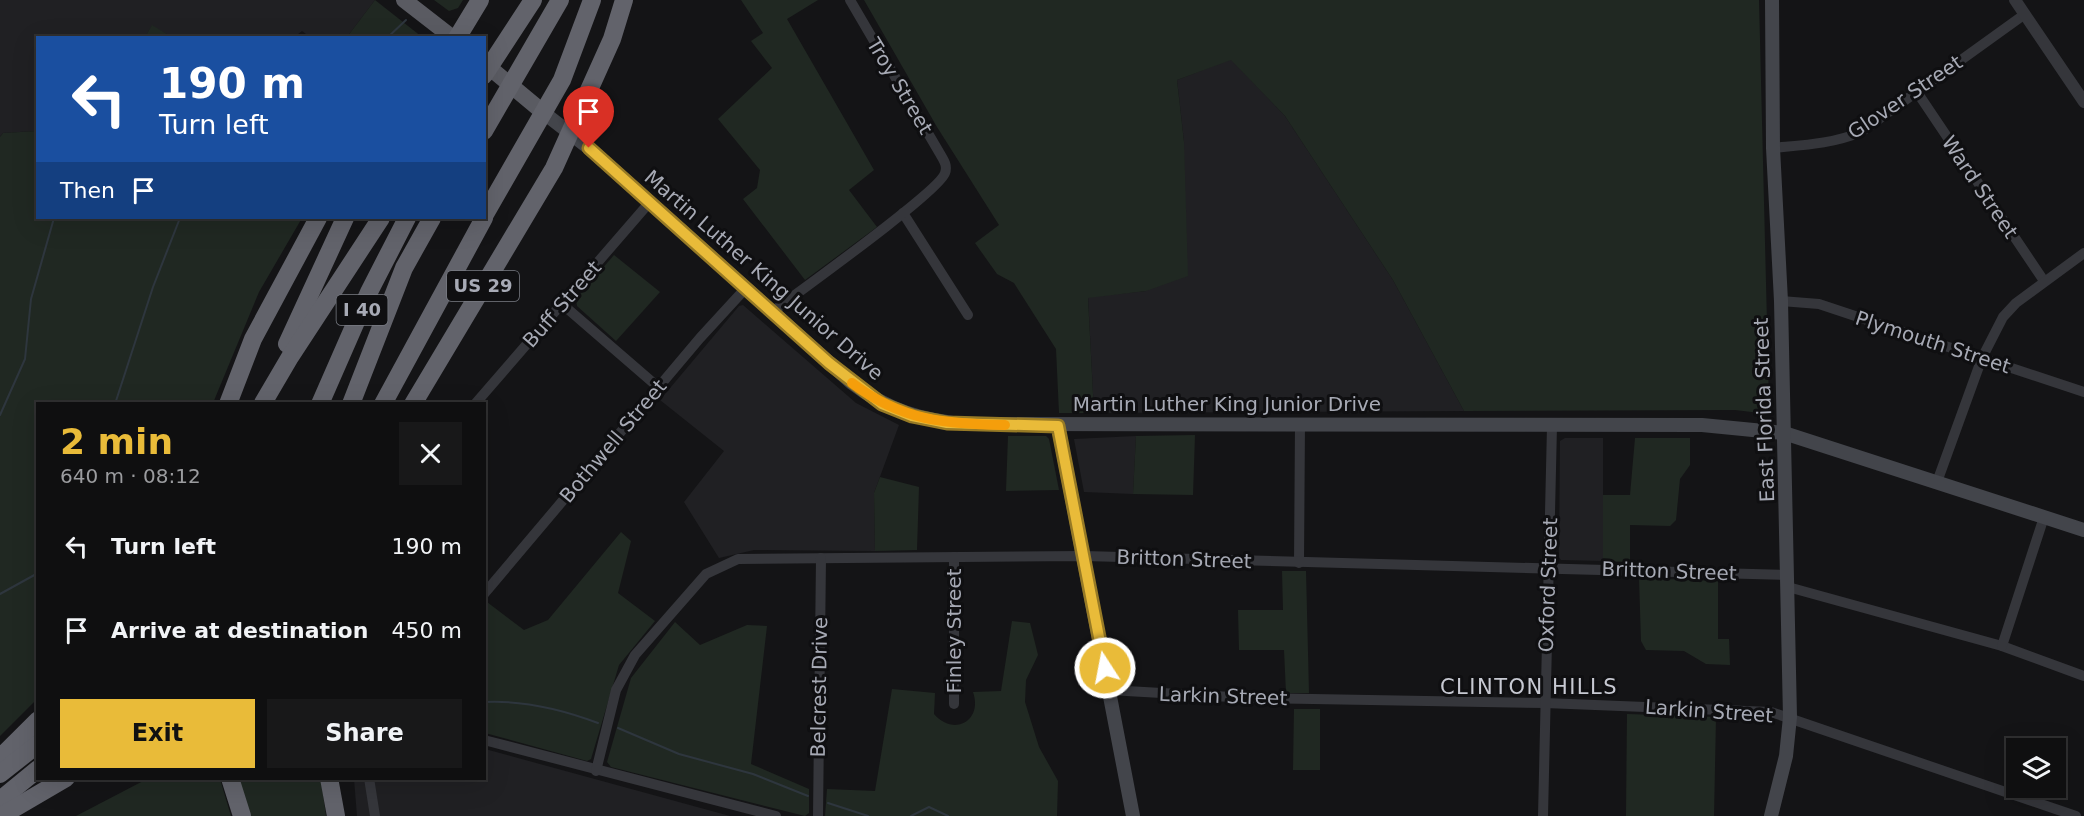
<!DOCTYPE html>
<html lang="en">
<head>
<meta charset="utf-8">
<style>
  :root { --surface:#0f0f10; --page:#181819; --text:#f1f3f6; --muted:#9b9c9f; --line:#2f2f30; --accent:#e9bb39 }
  body { margin:0; font-family:"DejaVu Sans",sans-serif; background:var(--page); color:var(--text); height:100vh; display:flex; flex-direction:column; font-size:22px; white-space:nowrap }
  * { box-sizing:border-box; margin:0 }
  p { font-size:20px; color:var(--muted) }
  .icon { flex:none; width:33px; height:33px; fill:none; stroke:currentColor; stroke-width:2; stroke-linecap:round; stroke-linejoin:round }
  .map { position:relative; flex:1; overflow:hidden }
  .panel { position:absolute; left:36px; top:402px; width:450px; height:378px; display:flex; flex-direction:column; background:var(--surface); border-radius:0px; box-shadow:0 6px 24px #0002,0 0 0 2px var(--line) }
  .panel>* { flex:none }
  .guide { position:absolute; left:36px; top:36px; width:450px; height:183px; border-radius:0px; box-shadow:0 6px 24px #0002,0 0 0 2px var(--line); background:#1a4fa0; color:#fff; overflow:hidden }
  .fabs { position:absolute; left:2006px; top:738px; display:grid; gap:12px }
  .fabs a { display:grid; place-items:center; width:60px; height:60px; border-radius:0px; background:var(--surface); box-shadow:0 6px 24px #0002,0 0 0 2px var(--line); font-size:30px }
  .pin { position:absolute; display:grid; place-items:center; width:51px; height:51px; color:#fff; margin:-62px -26px; border-radius:50% 50% 50% 0; rotate:-45deg; box-shadow:0 0 6px #0007 }
  .pin .icon { rotate:45deg }
  .me { position:absolute; width:66px; margin:-33px; rotate:349deg; stroke-linejoin:round; filter:drop-shadow(0 0 4px #0008) }
  .turn { display:flex; align-items:center; gap:21px; height:126px; padding:0 24px; font-size:27px }
  .turn .icon { width:78px; height:78px; stroke-width:2.5 }
  .turn b { display:block; font-size:42px; line-height:51px }
  .then { display:flex; align-items:center; height:57px; padding:0 24px; background:#0003; gap:12px; font-size:22px }
  .round { display:grid; place-items:center; flex:none; width:63px; height:63px; border-radius:0px; background:var(--page) }
  .head { display:flex; align-items:center; justify-content:space-between; height:102px; padding:0 24px }
  h1 { font-size:36px; font-weight:600; line-height:45px; color:var(--accent) }
  .cta { display:flex; gap:12px; margin-top:auto; padding:12px 24px }
  .cta a { flex:1; height:69px; border-radius:0px; background:var(--accent); color:#111; font-size:24px; font-weight:600; line-height:69px; text-align:center }
  .cta a+a { background:var(--page); color:var(--text) }
  ul { padding:0; list-style:none }
  li { display:flex; align-items:center; gap:18px; height:84px; padding:0 24px }
  li div { flex:1 }
  li b { display:block; font-size:22px }
  li em { font-style:normal }
  .map>svg:first-child { display:block }
  .built { fill:#202023 }
  .green { fill:#202822 }
  .lines { fill:none; stroke-linecap:round; stroke-linejoin:round }
  .stream { stroke:#2e363e; stroke-width:2 }
  .minor { stroke:#35363b; stroke-width:10 }
  .tertiary { stroke:#35363b; stroke-width:12 }
  .secondary { stroke:#43454b; stroke-width:14 }
  .trunk { stroke:#5a5b62; stroke-width:16 }
  .motorway { stroke:#62636b; stroke-width:18 }
  .route-casing { stroke:#977a25; stroke-width:15 }
  .route { stroke:#e9bb39; stroke-width:10 }
  .slow { stroke:#f59e0b; stroke-width:10 }
  .labels { text-anchor:middle; stroke-width:6; stroke-linejoin:round; paint-order:stroke }
  .shield { fill:#0f0f11; stroke:#797c84; stroke-width:1.5 }
  .shield-label { font-size:18px; font-weight:bold; fill:#a7aab5 }
  .street-label { font-size:20px; fill:#a7aab5; stroke:#0f0f11 }
  .neighbourhood-label { font-size:21px; letter-spacing:1.5px; fill:#c7c9d2; stroke:#0f0f11 }
</style>
</head>
<body>
<div class="map">
<svg width="2084" height="816" viewBox="0 0 2084 816">
  <rect width="100%" height="100%" fill="#141416"/>
  <g class="built">
    <polygon points="0,0 375,0 347,37 310,37 302,31 293,38 172,37 152,26 145,37 38,38 37,131 3,133 0,137"/>
    <polygon points="1231,59 1285,116 1393,280 1464,411 1094,413 1088,297 1146,291 1184,142 1177,80"/>
    <polygon points="743,305 856,403 899,425 874,493 875,551 754,550 719,558 684,502 724,451 660,400 739,306"/>
    <polygon points="1136,436 1133,494 1084,492 1074,439"/>
    <polygon points="1565,438 1603,438 1603,561 1561,560 1559,557 1560,441"/>
    <polygon points="485,749 730,816 357,816 354,779 484,778"/>
  </g>
  <g class="green">
    <polygon points="375,0 422,37 347,37"/>
    <polygon points="434,0 463,0 458,8 449,11"/>
    <polygon points="741,0 818,0 787,19 874,170 849,190 877,227 805,280 743,199 757,188 760,170 718,119 772,68 751,41 763,33"/>
    <polygon points="864,0 1759,0 1769,404 1760,413 1735,410 1464,411 1393,280 1285,116 1231,60 1177,80 1184,142 1188,276 1146,291 1088,298 1094,413 1059,413 1056,349 1014,283 997,274 975,243 999,225 937,127"/>
    <polygon points="152,25 172,37 145,37"/>
    <polygon points="37,131 38,218 302,218 259,292 213,403 38,404 37,699 0,736 0,137 3,133"/>
    <polygon points="614,255 660,292 616,341 577,306 576,299"/>
    <polygon points="1195,435 1193,495 1133,494 1136,436"/>
    <polygon points="1008,436 1046,436 1049,439 1059,490 1006,491"/>
    <polygon points="1635,438 1690,438 1690,465 1680,479 1676,520 1670,526 1630,525 1630,562 1603,561 1603,495 1630,495"/>
    <polygon points="880,477 919,487 917,550 875,551 874,493"/>
    <polygon points="621,532 631,541 618,593 655,621 619,665 591,759 587,761 485,733 485,606 487,602 524,630 548,620"/>
    <polygon points="1282,571 1306,571 1309,693 1286,693 1284,650 1239,650 1238,610 1283,610"/>
    <polygon points="1639,578 1718,581 1718,639 1729,639 1730,665 1706,664 1684,651 1646,650 1641,641"/>
    <path d="M1012,621l18,2 8,32 -12,25 -1,22 14,45 19,34 -1,35h-232l2,-27 48,2 17,-102 43,4 -1,21c20,23 49,7 39,-22l28,-1z"/>
    <polygon points="675,622 700,645 747,625 767,626 751,764 809,789 809,813 805,816 611,767 607,762 631,678"/>
    <polygon points="1294,709 1320,709 1320,770 1293,770"/>
    <polygon points="1627,714 1716,717 1714,816 1626,816"/>
    <polygon points="147,779 220,779 231,816 76,816"/>
    <polygon points="238,779 321,779 326,816 250,816"/>
  </g>
  <g class="lines">
    <g class="stream">
      <polyline points="387,38 406,20"/>
      <polyline points="115,404 153,287 180,218"/>
      <polyline points="0,415 25,359 31,299 54,218"/>
      <polyline points="0,594 38,573"/>
      <path d="M484,702c40,-2 77,7 114,21"/>
      <polyline points="618,728 679,754 753,774 808,796"/>
      <polyline points="828,803 868,816"/>
      <polyline points="911,816 929,807 948,816"/>
    </g>
    <g class="minor">
      <polyline points="1917,92 2044,281"/>
      <path d="M1773,148c31,-3 59,-4 88,-16l164,-118"/>
      <polyline points="903,213 968,315"/>
      <polyline points="1781,301 1819,304 2084,392"/>
      <polyline points="562,304 658,387"/>
      <path d="M772,312c25,-19 168,-121 173,-139 3,-8 -2,-14 -6,-21l-89,-152"/>
      <polyline points="475,404 649,203"/>
      <polyline points="1937,482 1982,358 2003,317 2016,303 2084,253"/>
      <polyline points="1299,563 1300,423"/>
      <polyline points="1788,587 2002,646 2084,676"/>
      <polyline points="484,594 700,338 745,289"/>
      <polyline points="2002,646 2044,517"/>
      <polyline points="1109,690 1249,698 1545,703 1771,712 2076,816"/>
      <polyline points="954,704 954,557"/>
      <polyline points="484,740 776,816"/>
      <polyline points="596,771 616,690 635,655 706,574 738,559 1084,556 1788,575"/>
      <polyline points="369,778 375,816"/>
      <polyline points="818,816 821,558"/>
      <polyline points="1543,816 1552,426"/>
    </g>
    <polyline class="tertiary" points="2015,0 2084,102"/>
    <g class="secondary">
      <path d="M544,113l45,35 263,235c35,27 71,38 115,41l735,1 82,8 300,97"/>
      <polyline points="1058,426 1133,816"/>
      <polyline points="1771,816 1786,756 1790,717 1781,301 1773,148 1772,0"/>
    </g>
    <g class="trunk">
      <polyline points="404,0 453,38"/>
      <polyline points="484,63 544,113"/>
    </g>
    <g class="motorway">
      <polyline points="457,38 480,0"/>
      <polyline points="484,75 533,0"/>
      <polyline points="484,131 560,0"/>
      <polyline points="484,216 562,80 592,0"/>
      <polyline points="287,344 345,218"/>
      <polyline points="263,403 290,357 381,218"/>
      <polyline points="228,404 253,339 318,218"/>
      <polyline points="320,404 369,292 407,218"/>
      <polyline points="351,404 404,268 432,218"/>
      <polyline points="383,404 484,218"/>
      <polyline points="413,404 554,168 612,39 624,0"/>
      <polyline points="0,758 38,720"/>
      <polyline points="0,774 38,744"/>
      <polyline points="230,778 242,816"/>
      <polyline points="329,778 336,816"/>
      <polyline points="0,800 38,769"/>
      <polyline points="1,816 66,778"/>
    </g>
  </g>
  <g class="lines">
    <g class="route-casing">
      <polyline id="route" points="589,148 829,363 882,404 912,416 947,423 1058,426 1105,668"/>
    </g>
    <use href="#route" class="route"/>
    <path class="slow" d="M852,383c50,38 93,41 153,42"/>
  </g>
  <g class="labels">
    <g class="shield">
      <rect x="447" y="271" width="72" height="30" rx="4.5"/>
      <rect x="336.5" y="295" width="51" height="30" rx="4.5"/>
    </g>
    <g class="shield-label">
      <text x="483" y="292">US 29</text>
      <text x="362" y="316">I 40</text>
    </g>
    <g class="street-label">
      <text transform="translate(900 86) rotate(59)" y="7">Troy Street</text>
      <text transform="translate(1905 97) rotate(-34)" y="7">Glover Street</text>
      <text transform="translate(1980 187) rotate(56)" y="7">Ward Street</text>
      <text transform="translate(764 275) rotate(41)" y="7">Martin Luther King Junior Drive</text>
      <text transform="translate(562 304) rotate(-49)" y="7">Buff Street</text>
      <text transform="translate(1933 342) rotate(18)" y="7">Plymouth Street</text>
      <text x="1227" y="411">Martin Luther King Junior Drive</text>
      <text transform="translate(1764 410) rotate(-92)" y="7">East Florida Street</text>
      <text transform="translate(613 441) rotate(-50)" y="7">Bothwell Street</text>
      <text transform="translate(1184 559) rotate(2)" y="7">Britton Street</text>
      <text transform="translate(1669 571) rotate(2)" y="7">Britton Street</text>
      <text transform="translate(1548 585) rotate(-88)" y="7">Oxford Street</text>
      <text transform="translate(954 631) rotate(-90)" y="7">Finley Street</text>
      <text transform="translate(819 687) rotate(-89)" y="7">Belcrest Drive</text>
      <text transform="translate(1223 696) rotate(2)" y="7">Larkin Street</text>
      <text transform="translate(1709 711) rotate(4)" y="7">Larkin Street</text>
    </g>
    <g class="neighbourhood-label">
      <text x="1529" y="694">CLINTON HILLS</text>
    </g>
  </g>
</svg>
<div class="fabs">
<a><svg class="icon" aria-label="layers" viewBox="0 0 24 24"><path d="M12 4l9 5-9 5-9-5zM3 14l9 5 9-5"/></svg></a>
</div>
<div class="pin" style="left:589px;top:148px;background:#d93025"><svg class="icon" aria-label="arrive" viewBox="0 0 24 24"><path d="M6 21V4h12l-3 4 3 4H6"/></svg></div>
<svg class="me" style="left:1105px;top:668px" viewBox="-20 -20 40 40"><circle r="17" fill="#e9bb39" stroke="#fff" stroke-width="3"/><path d="M0-11L8 9 0 5-8 9z" fill="#fff"/></svg>
<div class="guide">
<div class="turn"><svg class="icon" aria-label="left" viewBox="0 0 24 24"><path d="M17 20v-9H6M10 6l-5 5 5 5"/></svg><div><b>190 m</b>Turn left</div></div>
<div class="then">Then<svg class="icon" aria-label="arrive" viewBox="0 0 24 24"><path d="M6 21V4h12l-3 4 3 4H6"/></svg></div>
</div>
<section class="panel">
<div class="head"><div><h1>2 min</h1><p>640 m · 08:12</p></div><a class="round"><svg class="icon" aria-label="close" viewBox="0 0 24 24"><path d="M6 6l12 12M18 6L6 18"/></svg></a></div>
<ul>
<li><svg class="icon" aria-label="left" viewBox="0 0 24 24"><path d="M17 20v-9H6M10 6l-5 5 5 5"/></svg><div><b>Turn left</b></div><em>190 m</em></li>
<li><svg class="icon" aria-label="arrive" viewBox="0 0 24 24"><path d="M6 21V4h12l-3 4 3 4H6"/></svg><div><b>Arrive at destination</b></div><em>450 m</em></li>
</ul>
<div class="cta"><a>Exit</a><a>Share</a></div>
</section>
</div>
</body>
</html>
